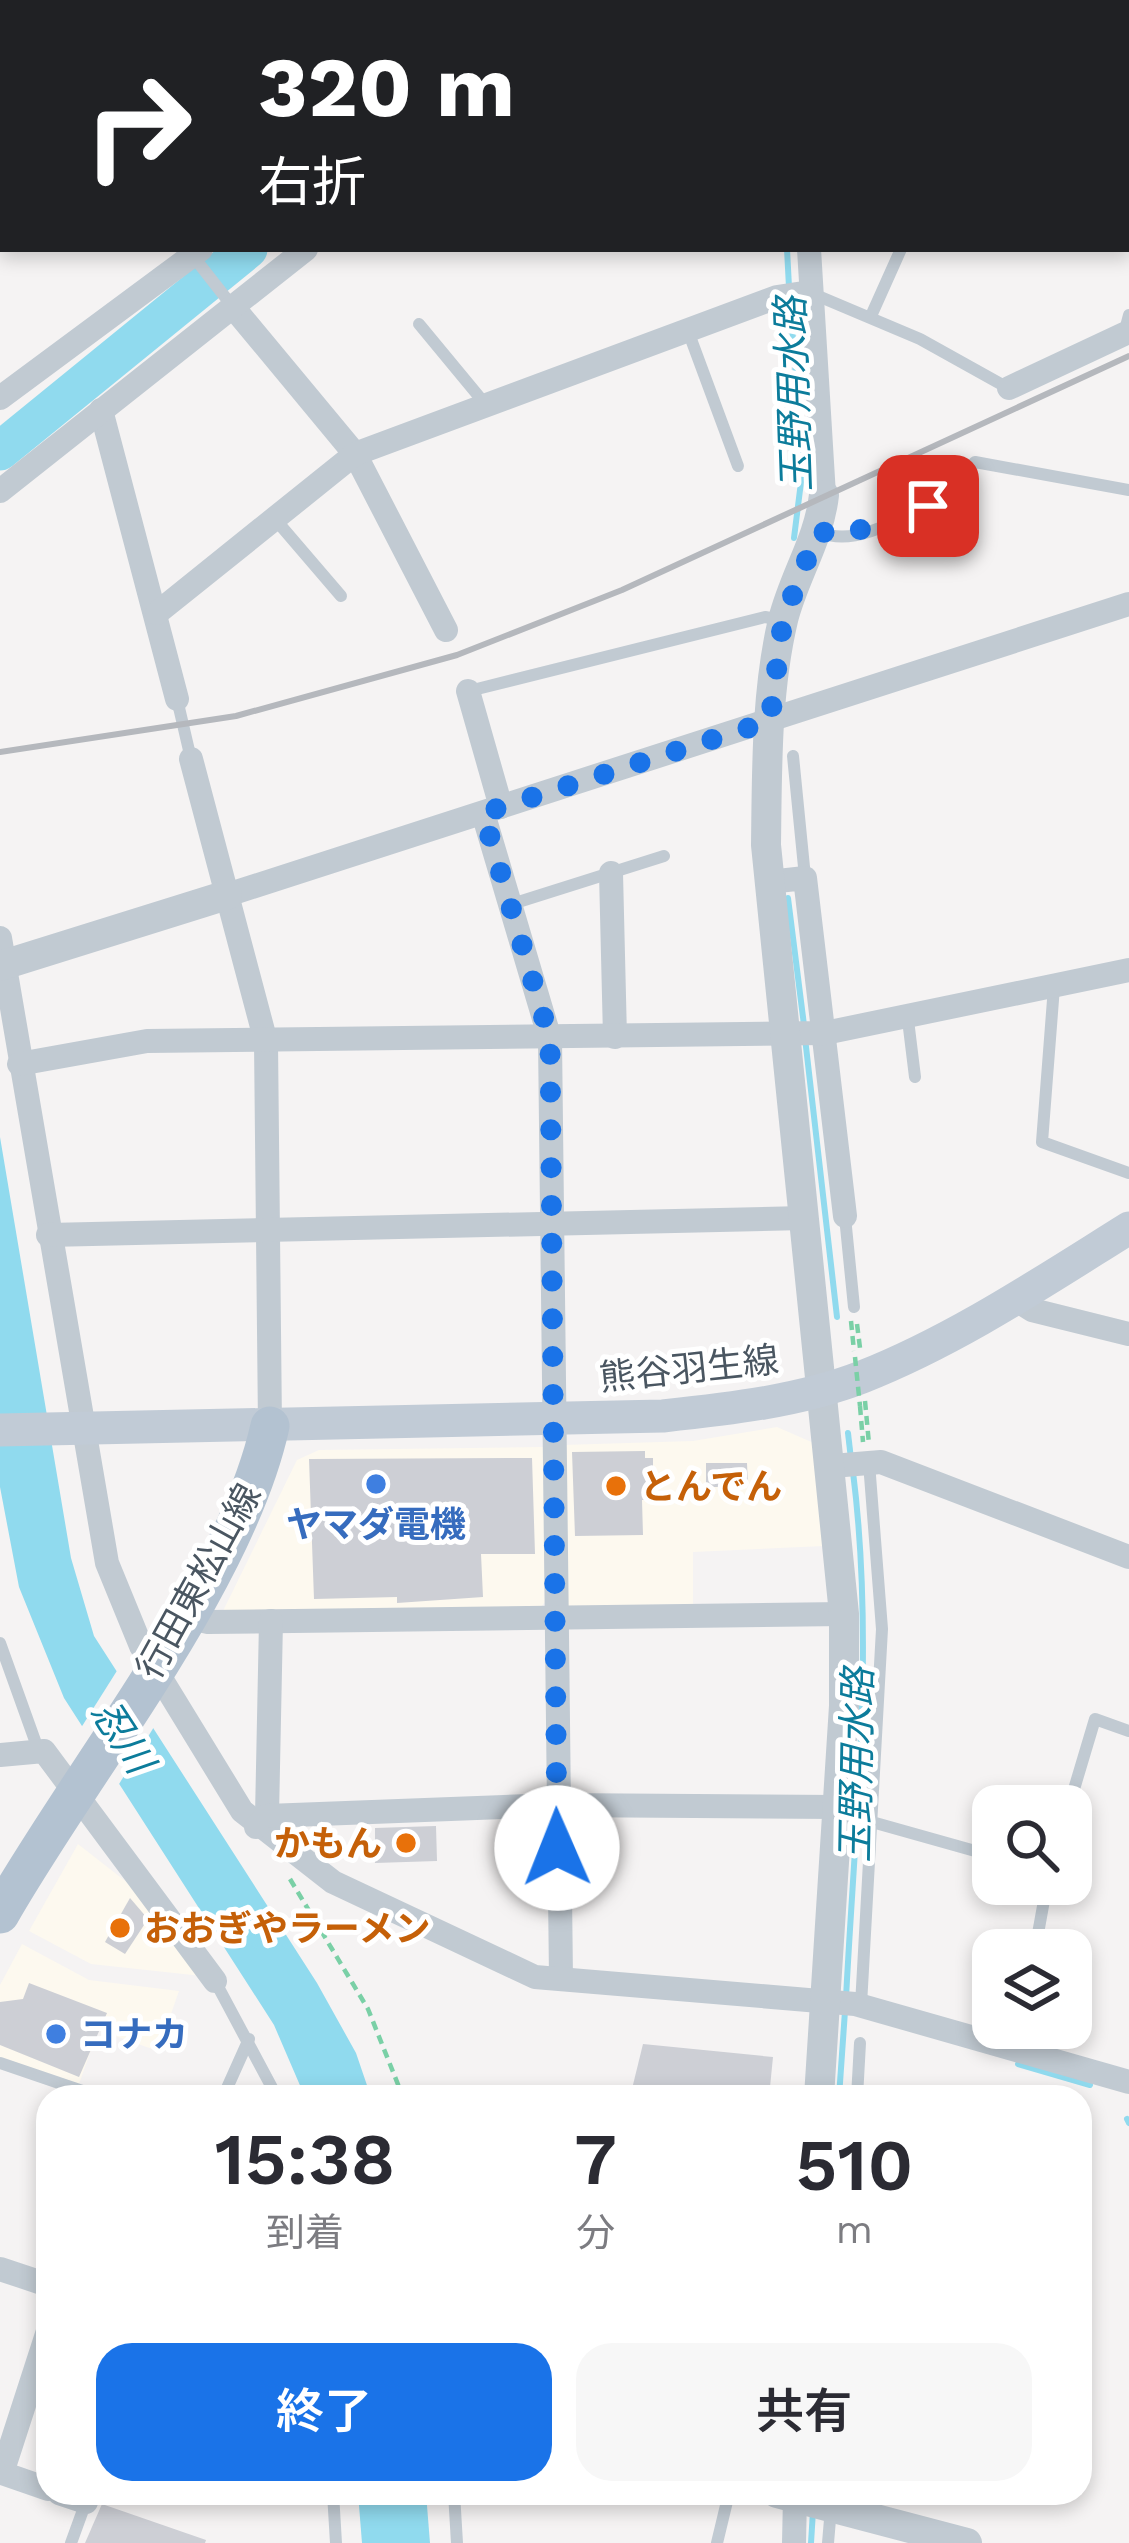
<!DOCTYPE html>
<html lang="ja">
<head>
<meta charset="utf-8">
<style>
  :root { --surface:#fff; --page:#f7f7f7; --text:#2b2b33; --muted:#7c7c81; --accent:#1a73e8 }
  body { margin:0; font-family:"Work Sans","Noto Sans JP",sans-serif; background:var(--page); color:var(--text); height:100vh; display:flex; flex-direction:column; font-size:45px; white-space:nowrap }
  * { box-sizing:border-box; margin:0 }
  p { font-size:39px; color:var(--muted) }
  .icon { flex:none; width:66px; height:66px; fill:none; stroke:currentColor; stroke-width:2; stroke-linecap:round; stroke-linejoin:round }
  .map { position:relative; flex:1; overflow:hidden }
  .side { position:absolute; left:36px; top:2085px; width:1056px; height:420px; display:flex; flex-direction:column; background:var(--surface); border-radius:36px; box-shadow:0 6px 18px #0003 }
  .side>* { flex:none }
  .guide { position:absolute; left:0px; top:0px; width:1131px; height:252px; box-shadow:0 6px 18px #0003; background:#202124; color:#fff; overflow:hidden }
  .controls { position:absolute; left:972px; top:1785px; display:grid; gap:24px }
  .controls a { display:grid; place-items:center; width:120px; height:120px; border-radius:24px; background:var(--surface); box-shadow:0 6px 18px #0003; font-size:60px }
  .pin { position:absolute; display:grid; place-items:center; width:102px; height:102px; color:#fff; margin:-51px; border-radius:24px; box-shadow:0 6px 18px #0006 }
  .me { position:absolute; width:132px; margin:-66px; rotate:359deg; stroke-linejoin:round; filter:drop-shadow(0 0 9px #0008) }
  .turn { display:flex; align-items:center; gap:42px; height:252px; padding:0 60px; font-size:54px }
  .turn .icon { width:156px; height:156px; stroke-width:2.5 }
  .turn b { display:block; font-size:84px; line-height:102px }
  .eta { display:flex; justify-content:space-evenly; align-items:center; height:204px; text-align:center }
  .eta b { font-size:72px; font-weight:600; line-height:84px }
  .action { display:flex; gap:24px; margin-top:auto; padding:24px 60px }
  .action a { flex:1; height:138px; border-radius:36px; background:var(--accent); color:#fff; font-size:48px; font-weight:600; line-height:138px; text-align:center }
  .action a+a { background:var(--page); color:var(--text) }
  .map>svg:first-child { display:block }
  .commercial { fill:#fdf9ef }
  .water { fill:#90daee }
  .pier { fill:#f5f3f3 }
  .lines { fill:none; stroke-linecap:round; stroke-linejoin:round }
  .stream { stroke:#90daee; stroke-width:6 }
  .river { stroke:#90daee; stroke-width:39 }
  .building { fill:#cdcfd5 }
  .path { stroke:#7ad0a6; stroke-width:4.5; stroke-dasharray:9 6; stroke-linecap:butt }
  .service { stroke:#c1cad2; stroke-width:12 }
  .minor { stroke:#c1cad2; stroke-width:24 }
  .tertiary { stroke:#c1cad2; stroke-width:30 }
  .secondary { stroke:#c1cbd6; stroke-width:33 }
  .primary { stroke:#b3c2d1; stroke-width:39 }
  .rail { stroke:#b5b8bd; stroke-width:6 }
  .path-bridge { stroke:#7ad0a6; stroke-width:4.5; stroke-dasharray:9 6; stroke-linecap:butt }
  .route { stroke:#1a73e8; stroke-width:21; stroke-dasharray:0 37.8 }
  .shop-dot { fill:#3f7fe0; stroke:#fff; stroke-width:4.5 }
  .food-dot { fill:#e8710a; stroke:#fff; stroke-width:4.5 }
  .labels { text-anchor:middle; stroke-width:10; stroke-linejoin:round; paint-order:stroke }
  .street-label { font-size:36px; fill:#4a5661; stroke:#fff }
  .food-label { font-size:36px; font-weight:bold; fill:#c56008; stroke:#fff; text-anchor:start }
  .shop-label { font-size:36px; font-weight:bold; fill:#366cbe; stroke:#fff }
  .water-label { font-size:39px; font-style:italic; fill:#0c7c9b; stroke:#fff }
</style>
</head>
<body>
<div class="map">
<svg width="1129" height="2543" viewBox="0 0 1129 2543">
  <rect width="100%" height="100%" fill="#f5f3f3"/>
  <g class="commercial">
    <polygon points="777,1427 816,1444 824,1546 693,1552 693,1604 565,1607 563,1445 693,1441"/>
    <polygon points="543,1447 545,1602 540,1608 223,1611 297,1460 319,1450"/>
    <polygon points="78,1844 147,1898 202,1976 91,1964 29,1931"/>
    <polygon points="22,1944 89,1980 179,1991 158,2051 98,2030 79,2084 0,2057 0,1985"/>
  </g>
  <g class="water">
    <polygon points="0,1137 71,1558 94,1636 317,1983 356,2053 371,2097 305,2097 274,2025 64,1698 19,1587 0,1487"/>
    <polygon points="358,2493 426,2493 430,2543 362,2543"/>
  </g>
  <polygon class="pier" points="120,1666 157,1722 116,1789 79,1731"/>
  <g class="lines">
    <g class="stream">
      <polyline points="764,0 764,3"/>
      <polyline points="787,249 789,287"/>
      <polyline points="790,301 803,466 794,538"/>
      <polyline points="788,898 804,1025"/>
      <polyline points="805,1038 837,1317"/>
      <polyline points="848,1433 851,1459"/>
      <path d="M846,1998c9,-175 29,-352 7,-526"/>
      <polyline points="1018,2064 1090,2085"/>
      <polyline points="839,2097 845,2011"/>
      <polyline points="1127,2119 1129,2123"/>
      <polyline points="811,2543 813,2511"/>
    </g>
    <g class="river">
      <polyline points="546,3 550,0"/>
      <polyline points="0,451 248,249"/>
    </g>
  </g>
  <g class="building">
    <polygon points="645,1451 645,1458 653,1458 653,1500 642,1500 643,1535 575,1536 572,1452"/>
    <polygon points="532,1458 535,1554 481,1554 483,1597 397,1603 397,1597 314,1599 309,1459"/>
    <polygon points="706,1463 747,1463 748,1487 706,1487"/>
    <polygon points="436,1826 437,1861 375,1863 375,1828"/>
    <polygon points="130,1898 148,1919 125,1954 105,1942"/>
    <polygon points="29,1983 107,2013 79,2077 0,2045 0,2002 23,1999"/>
    <polygon points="643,2044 773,2057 769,2097 630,2097"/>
    <polygon points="102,2504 206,2540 205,2543 85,2543"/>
  </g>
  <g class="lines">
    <g class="path">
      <polyline points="851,1321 854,1351"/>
      <polyline points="857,1324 860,1348"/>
      <polyline points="865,1401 869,1444"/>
      <polyline points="860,1406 863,1442"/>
      <polyline points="290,1879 368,2009 403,2097"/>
    </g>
    <g class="service">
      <polyline points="1128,243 1129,243"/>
      <polyline points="193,256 233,307"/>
      <polyline points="811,293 920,339 1008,388"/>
      <polyline points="871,316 901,249"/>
      <polyline points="419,324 486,405"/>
      <polyline points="688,331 738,466"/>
      <polyline points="1124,334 1129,315"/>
      <polyline points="275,519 341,596"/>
      <path d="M820,532c46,21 125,-39 155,-70l154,28"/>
      <polyline points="469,691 765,617 781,620"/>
      <polyline points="177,699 191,759"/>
      <polyline points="793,756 805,877"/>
      <polyline points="512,904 664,856"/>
      <polyline points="1054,987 1042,1142 1129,1173"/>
      <polyline points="908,1020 915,1077"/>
      <polyline points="845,1217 854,1307"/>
      <polyline points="0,1643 38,1749"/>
      <polyline points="1069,1806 1095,1719 1129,1731"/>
      <polyline points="872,1822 993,1856"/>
      <polyline points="1035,1950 1047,1884"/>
      <polyline points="215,1981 277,2097"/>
      <polyline points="861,2005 882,1629 869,1463"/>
      <polyline points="1021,2049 1022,2028"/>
      <polyline points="0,2063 100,2097"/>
      <polyline points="223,2097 249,2039"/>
      <polyline points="857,2097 860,2043"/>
      <polyline points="333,2493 336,2543"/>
      <polyline points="454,2493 457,2543"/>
      <polyline points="71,2543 87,2499"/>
      <polyline points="717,2543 729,2493"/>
      <polyline points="828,2543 831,2508"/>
    </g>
    <g class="minor">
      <polyline points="789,0 789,3"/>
      <polyline points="1031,0 1038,3"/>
      <polyline points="223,3 224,0"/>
      <polyline points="488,3 491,0"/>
      <polyline points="607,3 610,0"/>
      <polyline points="907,3 908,0"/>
      <polyline points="1128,46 1129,47"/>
      <polyline points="0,175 3,176"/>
      <polyline points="809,249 824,495"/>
      <polyline points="233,307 355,454 446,630"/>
      <polyline points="1009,388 1124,334"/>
      <polyline points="0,398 201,249"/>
      <polyline points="101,410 177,699"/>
      <polyline points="0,491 306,249"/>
      <polyline points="157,613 355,454 777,297 810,292"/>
      <polyline points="468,691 501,807"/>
      <polyline points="191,759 266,1042 270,1426"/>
      <polyline points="483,813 550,1039 561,1978"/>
      <polyline points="611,873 615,1037"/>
      <polyline points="769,882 805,878 845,1216"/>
      <polyline points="227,895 1129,604"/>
      <polyline points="0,938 107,1563 141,1646 242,1811 333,1882 535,1977 855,2004 1129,2082"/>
      <polyline points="19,1064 147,1041 825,1033 1129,970"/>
      <polyline points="48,1235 804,1218"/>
      <polyline points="1015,1299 1032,1310 1129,1334"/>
      <polyline points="832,1466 881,1462 1129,1557"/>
      <polyline points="185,1617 208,1622 844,1614"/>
      <polyline points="0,1755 44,1751 215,1981"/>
      <polyline points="267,1816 271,1621"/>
      <polyline points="256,1827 267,1816 556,1805 837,1807"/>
      <polyline points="0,2269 48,2285"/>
      <polyline points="48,2331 2,2473 48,2489"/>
      <polyline points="59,2493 86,2502"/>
      <polyline points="794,2543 795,2497"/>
    </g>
    <g class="tertiary">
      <polyline points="0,966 227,895"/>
      <path d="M819,2097l25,-391v-92l-78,-769c1,-74 0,-153 17,-225 11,-44 36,-80 41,-125"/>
      <polyline points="777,2493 967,2543"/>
    </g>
    <path class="secondary" d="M0,1430l663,-14c66,-7 137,-15 199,-39 94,-37 182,-96 267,-149"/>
    <path class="primary" d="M0,1914c82,-144 235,-330 270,-488"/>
    <polyline class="rail" points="0,752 236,716 457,655 622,590 1129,356"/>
    <polyline class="path-bridge" points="855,1357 860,1406"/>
  </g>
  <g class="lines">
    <polyline class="route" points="557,1848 550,1039 483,813 770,721 783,620 818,531 842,536 928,506"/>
  </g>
  <g class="shop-dot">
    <circle cx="376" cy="1484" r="12"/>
    <circle cx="56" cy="2034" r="12"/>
  </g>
  <g class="food-dot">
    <circle cx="616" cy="1486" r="12"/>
    <circle cx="406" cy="1843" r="12"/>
    <circle cx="120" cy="1928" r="12"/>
  </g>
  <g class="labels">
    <g class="street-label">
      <text transform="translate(689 1368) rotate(-6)" y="13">熊谷羽生線</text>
      <text transform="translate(198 1581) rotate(-61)" y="13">行田東松山線</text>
    </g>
    <g class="food-label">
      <text x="640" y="1499">とんでん</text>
      <text x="382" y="1856" text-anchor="end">かもん</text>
      <text x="144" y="1941">おおぎやラーメン</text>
    </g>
    <g class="shop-label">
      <text x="376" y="1537">ヤマダ電機</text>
      <text x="80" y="2047" text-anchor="start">コナカ</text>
    </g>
    <g class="water-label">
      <text transform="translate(793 394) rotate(-92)" y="14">玉野用水路</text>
      <text transform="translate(123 1736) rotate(57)" y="14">忍川</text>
      <text transform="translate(856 1765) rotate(-89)" y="14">玉野用水路</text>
    </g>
  </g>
</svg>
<div class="controls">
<a><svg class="icon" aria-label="search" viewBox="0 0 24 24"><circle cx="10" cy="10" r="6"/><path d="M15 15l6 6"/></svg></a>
<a><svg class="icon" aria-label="layers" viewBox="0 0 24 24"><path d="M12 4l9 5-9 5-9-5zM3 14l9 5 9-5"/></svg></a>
</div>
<div class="pin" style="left:928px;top:506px;background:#d93025"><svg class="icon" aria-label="arrive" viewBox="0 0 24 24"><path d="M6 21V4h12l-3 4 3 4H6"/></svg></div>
<svg class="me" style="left:557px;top:1848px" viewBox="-20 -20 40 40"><circle r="19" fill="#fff"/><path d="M0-13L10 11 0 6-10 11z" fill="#1a73e8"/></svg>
<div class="guide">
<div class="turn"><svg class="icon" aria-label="right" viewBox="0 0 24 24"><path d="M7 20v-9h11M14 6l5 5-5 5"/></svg><div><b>320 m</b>右折</div></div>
</div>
<section class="side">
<div class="eta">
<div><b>15:38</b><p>到着</p></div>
<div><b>7</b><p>分</p></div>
<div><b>510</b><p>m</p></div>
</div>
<div class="action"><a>終了</a><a>共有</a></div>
</section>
</div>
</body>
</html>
